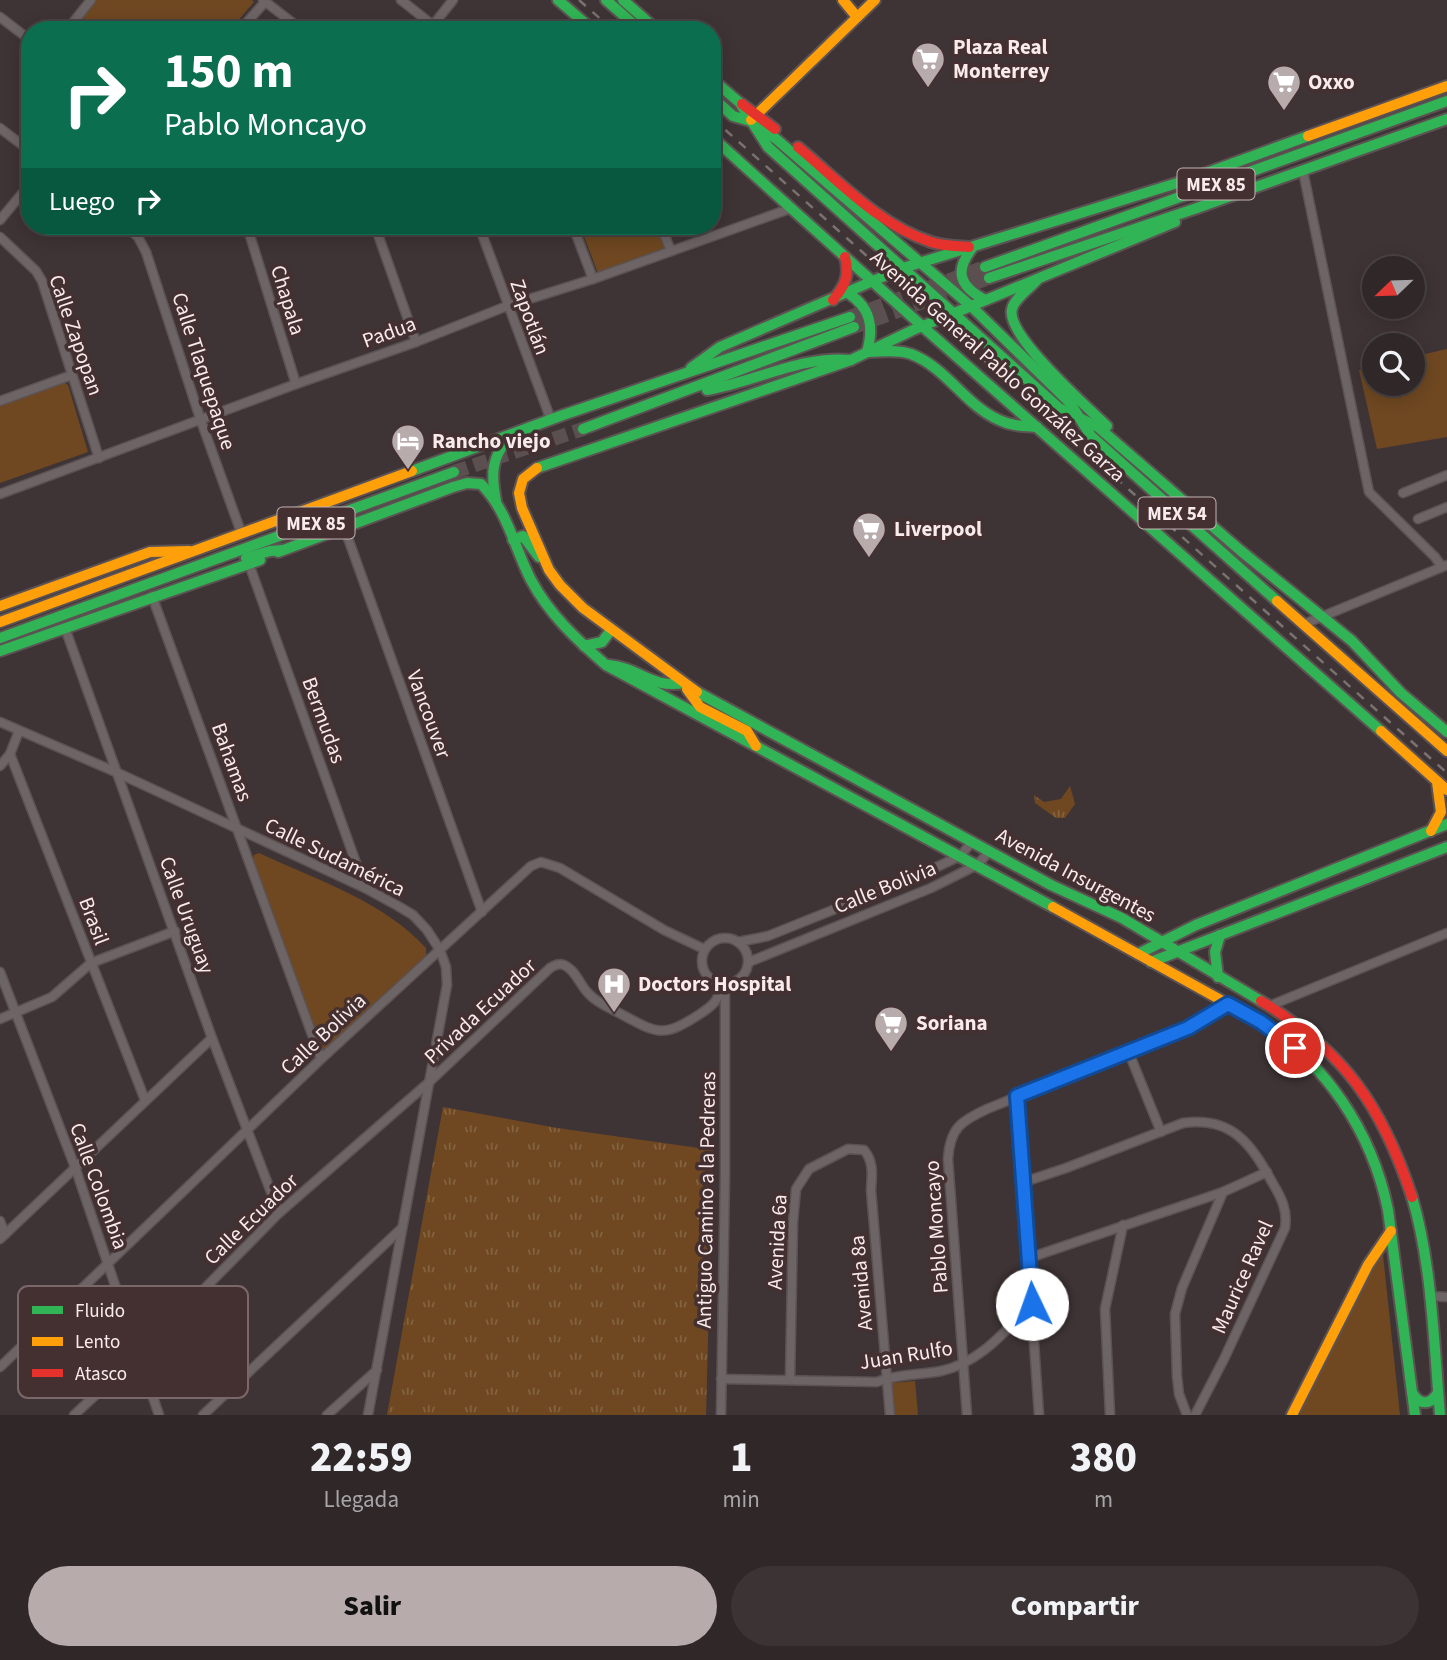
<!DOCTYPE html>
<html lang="es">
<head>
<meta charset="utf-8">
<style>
  :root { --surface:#2f2728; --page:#3b3334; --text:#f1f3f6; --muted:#a7a5a8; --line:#4a4445; --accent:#b8abac }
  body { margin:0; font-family:"Source Sans 3",sans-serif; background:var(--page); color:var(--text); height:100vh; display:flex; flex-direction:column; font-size:26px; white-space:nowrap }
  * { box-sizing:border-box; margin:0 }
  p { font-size:23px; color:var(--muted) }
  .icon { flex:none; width:38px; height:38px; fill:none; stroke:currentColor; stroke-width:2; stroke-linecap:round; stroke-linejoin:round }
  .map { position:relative; height:1415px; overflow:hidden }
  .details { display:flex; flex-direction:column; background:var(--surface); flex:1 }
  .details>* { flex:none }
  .banner { position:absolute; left:21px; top:21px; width:700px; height:214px; border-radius:28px; box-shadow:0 4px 18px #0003,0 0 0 2px var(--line); background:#0b6e4f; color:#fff; overflow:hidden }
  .needle { width:46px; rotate:247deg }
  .buttons { position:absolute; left:1362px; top:256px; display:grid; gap:14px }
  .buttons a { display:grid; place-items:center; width:63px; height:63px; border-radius:50%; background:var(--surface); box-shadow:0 4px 18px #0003,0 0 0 2px var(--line); font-size:35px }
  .pin { position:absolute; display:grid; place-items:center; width:60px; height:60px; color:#fff; margin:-30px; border:4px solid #fff; border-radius:50%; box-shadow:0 2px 7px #0007 }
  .me { position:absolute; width:77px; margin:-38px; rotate:357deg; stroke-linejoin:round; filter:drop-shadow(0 0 5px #0008) }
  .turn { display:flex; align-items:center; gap:24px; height:147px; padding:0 28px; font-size:32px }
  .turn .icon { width:91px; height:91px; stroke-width:2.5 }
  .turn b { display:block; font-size:49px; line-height:60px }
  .then { display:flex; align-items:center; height:66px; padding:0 28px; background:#0003; gap:14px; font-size:26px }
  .eta { display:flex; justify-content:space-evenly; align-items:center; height:119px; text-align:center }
  .eta b { font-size:42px; font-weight:800; line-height:49px }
  .action { display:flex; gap:14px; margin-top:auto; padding:14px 28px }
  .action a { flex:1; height:80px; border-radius:42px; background:var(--accent); color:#111; font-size:28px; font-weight:800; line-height:80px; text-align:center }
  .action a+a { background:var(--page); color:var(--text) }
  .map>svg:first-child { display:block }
  .grass { fill:url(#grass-tufts) }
  .park { fill:#6f4821 }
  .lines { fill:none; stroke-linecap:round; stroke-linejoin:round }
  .highway-tunnel { stroke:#5b4f50; stroke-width:14; stroke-dasharray:14 7; stroke-linecap:butt }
  .street-casing { stroke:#5c5253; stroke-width:11 }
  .fast-casing { stroke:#5c5253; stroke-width:14 }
  .slow-casing { stroke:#5c5253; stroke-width:14 }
  .jam-casing { stroke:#5c5253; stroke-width:14 }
  .street { stroke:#6d6465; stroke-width:8 }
  .fast { stroke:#30b455; stroke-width:10 }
  .slow { stroke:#ff9f0a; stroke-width:10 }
  .jam { stroke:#e5322d; stroke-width:10 }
  .rail { stroke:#7a7272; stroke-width:2.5; stroke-dasharray:9 9; stroke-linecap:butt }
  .route-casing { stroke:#114b97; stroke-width:18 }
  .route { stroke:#1a73e8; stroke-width:12 }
  .labels { text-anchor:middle; stroke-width:7; stroke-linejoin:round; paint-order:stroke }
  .shield { fill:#442f31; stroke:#c3b3b4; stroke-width:2 }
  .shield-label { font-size:19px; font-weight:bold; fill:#f9ebec }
  .poi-label { font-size:21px; font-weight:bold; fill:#f9ebec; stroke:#442f31; text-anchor:start }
  .street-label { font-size:21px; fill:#f9ebec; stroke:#442f31 }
  .key { fill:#442f31; stroke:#7a6769; stroke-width:2 }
  .key-label { font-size:19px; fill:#f9ebec }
</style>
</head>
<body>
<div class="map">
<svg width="1447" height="1415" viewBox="0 0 1447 1415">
  <defs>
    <pattern id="grass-tufts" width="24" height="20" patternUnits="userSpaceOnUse" patternTransform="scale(1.75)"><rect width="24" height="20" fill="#6f4821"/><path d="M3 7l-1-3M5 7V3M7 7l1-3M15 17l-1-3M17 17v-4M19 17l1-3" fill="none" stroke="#846341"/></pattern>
  </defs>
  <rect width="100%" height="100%" fill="#3f3435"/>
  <g class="grass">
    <polygon points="1070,786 1075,804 1065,818 1056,818 1035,803 1034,795 1044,802 1061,799"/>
    <polygon points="443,1107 557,1128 713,1150 706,1415 387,1415"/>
  </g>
  <g class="park">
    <polygon points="94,0 252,0 254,2 230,30 70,30"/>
    <polygon points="580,226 659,226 668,248 598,273"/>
    <polygon points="1447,349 1447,437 1377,449 1359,370 1374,367 1374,383 1412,383 1412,357"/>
    <polygon points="63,382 68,385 88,452 0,483 0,406"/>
    <path d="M259,853c58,27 124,48 167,95v8l-98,93 -5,2 -3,-4 -68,-186 2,-6z"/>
    <polygon points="1378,1255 1383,1255 1400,1415 1298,1415"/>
    <polygon points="915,1381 918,1415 894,1415 892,1383"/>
  </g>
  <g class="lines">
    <g class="highway-tunnel">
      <polyline points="850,317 985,267"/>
      <polyline points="854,327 989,278"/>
      <polyline points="454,472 583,429"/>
    </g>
    <g class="street-casing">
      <g id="street">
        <polyline points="263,0 302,30"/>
        <polyline points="401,0 439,30"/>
        <polyline points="0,17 30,40"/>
        <polyline points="67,30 91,0"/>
        <polyline points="240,30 265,2"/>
        <polyline points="429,30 453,0"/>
        <polyline points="0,128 30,151"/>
        <polyline points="1303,171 1369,492 1435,557 1442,567"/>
        <polyline points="0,220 30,184"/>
        <polyline points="126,226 138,237 146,252 201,421 241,532"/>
        <polyline points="247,226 296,384"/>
        <polyline points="375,226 416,342"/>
        <polyline points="479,226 551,420"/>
        <polyline points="573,226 593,279"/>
        <polyline points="661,226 671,251"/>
        <polyline points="0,237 36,271 42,281 99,458"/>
        <polyline points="0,401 72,375"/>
        <polyline points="1403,493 1447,475"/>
        <polyline points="0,494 296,384 416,342 507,306 593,279 792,208"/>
        <polyline points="1418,519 1447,507"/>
        <polyline points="344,527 482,912"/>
        <polyline points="249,564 365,888"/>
        <polyline points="152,596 321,1059"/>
        <polyline points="1304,624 1447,565"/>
        <polyline points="65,628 212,1038 279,1213"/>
        <polyline points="0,722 118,773 365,888 398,906 413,915 427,930 440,950 446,967 447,985 368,1415"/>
        <polyline points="10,754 145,1100"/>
        <polyline points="0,766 10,754 19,731"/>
        <circle cx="725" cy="961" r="23"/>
        <polyline points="738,942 768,936 920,875 960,856 973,841"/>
        <polyline points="749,962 931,888 977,865 990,851"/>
        <polyline points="0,972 75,1167 159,1415"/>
        <polyline points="1269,1006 1447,933"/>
        <polyline points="0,1019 52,997 91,963 175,931"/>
        <polyline points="1129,1053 1161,1132"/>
        <polyline points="1017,1096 1039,1415"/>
        <path d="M1024,1182l42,-14 117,-45c49,-7 68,21 89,59 9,15 16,28 13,46l-61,131 -29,56"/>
        <polyline points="0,1221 5,1234"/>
        <polyline points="0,1239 212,1038"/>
        <polyline points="1029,1258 1223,1192 1267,1172"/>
        <polyline points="1429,1296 1447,1297"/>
        <polyline points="0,1367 321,1059 531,866 541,862 560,868 664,930 704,949"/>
        <path d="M721,1379l156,3c20,-8 43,-7 64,-11 39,-8 64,-40 91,-67"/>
        <path d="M790,1380l3,-158 3,-33 13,-20 39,-20 16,1c10,12 8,25 7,40l19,225"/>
        <path d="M74,1415l64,-59 141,-143 148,-129 123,-116c5,-3 9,-5 14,-3 12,5 16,21 25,29 8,9 21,14 32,20 37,20 42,24 79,0 12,-8 19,-13 21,-29"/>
        <polyline points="203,1415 402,1228"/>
        <polyline points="327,1415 377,1370"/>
        <polyline points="721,1415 725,1174 725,988"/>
        <path d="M967,1415l-19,-256c2,-31 13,-38 39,-50l201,-81 40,-24"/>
        <polyline points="1110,1415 1105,1309 1123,1225"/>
        <polyline points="1187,1415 1179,1394 1177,1376 1175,1314 1182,1288 1223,1192"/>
      </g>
    </g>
    <g class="fast-casing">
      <g id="fast">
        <polyline points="558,0 593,30"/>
        <polyline points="606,0 640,30"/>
        <polyline points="623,0 657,30"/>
        <polyline points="712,79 740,103 768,147 1059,408 1098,427 1241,551 1352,641 1401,693 1447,732"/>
        <polyline points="712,97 733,116 750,121 775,138 972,307 1070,403 1091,436 1277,601"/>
        <polyline points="712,137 922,326 1381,731"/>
        <path d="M973,247c-19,24 -14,39 12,53"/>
        <polyline points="985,267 1447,101"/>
        <polyline points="989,278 1197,208 1447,119"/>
        <path d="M1037,280c-7,8 -23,19 -25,29 -7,26 75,98 95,117"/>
        <path d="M848,293c23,15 26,34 19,59"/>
        <path d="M867,352c14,0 30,-3 44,2 36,14 54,51 88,66 12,6 25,6 38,7"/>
        <polyline points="691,368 720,347 903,268 1187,180 1308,136"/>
        <path d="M707,390c49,-8 94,-35 144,-30"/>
        <polyline points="583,429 854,327"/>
        <polyline points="537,468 851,360 913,330 1175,222"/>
        <polyline points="412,471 563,415 850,317"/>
        <path d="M496,501c-5,-26 -5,-43 13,-64"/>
        <polyline points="513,540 523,536 539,557"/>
        <path d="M278,552l175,-65 14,-4 14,1c27,27 33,63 50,96 18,34 46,60 75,85l447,242"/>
        <polyline points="246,558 270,551 283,550"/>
        <polyline points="0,638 454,472"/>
        <polyline points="584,646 602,642 611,630"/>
        <polyline points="0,651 260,560"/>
        <path d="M609,665c31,3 42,24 75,18"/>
        <polyline points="697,692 1051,885 1122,918 1261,1001"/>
        <polyline points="1138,954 1196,925 1447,824"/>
        <polyline points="1151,962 1447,847"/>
        <polyline points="1218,977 1215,952 1220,935"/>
        <path d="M1257,1020c69,42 115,112 131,190l27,205"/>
        <path d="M1412,1197c20,66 22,149 28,218"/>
        <path d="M1413,1394c7,11 17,11 24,0"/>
      </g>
    </g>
    <g class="slow-casing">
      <g id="slow">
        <polyline points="843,0 857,17"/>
        <polyline points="751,120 875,0"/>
        <polyline points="1308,136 1447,86"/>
        <polyline points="537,468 523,479 519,493 522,508 549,570 560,585 583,608 697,692"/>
        <polyline points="1277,601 1447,751"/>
        <polyline points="0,606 150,552 189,551"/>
        <polyline points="0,622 412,471"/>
        <polyline points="687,689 700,707 747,731 756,746"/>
        <polyline points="1381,731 1447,790"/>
        <polyline points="1431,831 1441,812 1437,782"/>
        <polyline points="1053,907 1257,1020"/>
        <polyline points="1292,1415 1368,1265 1391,1231"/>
      </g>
    </g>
    <g class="jam-casing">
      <g id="jam">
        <polyline points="742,104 775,129"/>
        <path d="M798,147c41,34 81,78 133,95 12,4 25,4 38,5"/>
        <path d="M833,300c12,-14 17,-25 12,-43"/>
        <path d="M1261,1001c83,50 121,105 151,196"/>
      </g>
    </g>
    <use href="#street" class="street"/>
    <use href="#fast" class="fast"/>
    <use href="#slow" class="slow"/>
    <use href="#jam" class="jam"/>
    <g class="rail">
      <polyline points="579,0 613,30"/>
      <polyline points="712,118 1447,773"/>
    </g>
  </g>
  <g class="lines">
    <g class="route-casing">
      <polyline id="route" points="1032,1304 1017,1096 1188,1028 1228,1004 1261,1022 1295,1048"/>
    </g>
    <use href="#route" class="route"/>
  </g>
  <defs>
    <g id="supermarket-pin" transform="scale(1.75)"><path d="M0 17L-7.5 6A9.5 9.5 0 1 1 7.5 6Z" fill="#b8abac" stroke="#442f31"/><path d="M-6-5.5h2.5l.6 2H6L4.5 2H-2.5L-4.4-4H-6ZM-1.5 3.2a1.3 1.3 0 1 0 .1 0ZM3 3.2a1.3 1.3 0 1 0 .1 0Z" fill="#fff"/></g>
    <g id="hotel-pin" transform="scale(1.75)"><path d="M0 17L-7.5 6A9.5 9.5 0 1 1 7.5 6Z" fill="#b8abac" stroke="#442f31"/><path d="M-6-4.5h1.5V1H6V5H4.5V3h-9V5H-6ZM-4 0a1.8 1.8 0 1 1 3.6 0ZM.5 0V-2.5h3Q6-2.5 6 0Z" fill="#fff"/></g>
    <g id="hospital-pin" transform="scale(1.75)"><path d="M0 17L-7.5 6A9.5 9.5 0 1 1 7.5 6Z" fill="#b8abac" stroke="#442f31"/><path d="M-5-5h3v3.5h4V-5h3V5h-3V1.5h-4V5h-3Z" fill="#fff"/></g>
  </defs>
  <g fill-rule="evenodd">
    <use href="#supermarket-pin" x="928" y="59"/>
    <use href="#supermarket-pin" x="1284" y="82"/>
    <use href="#hotel-pin" x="408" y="441"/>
    <use href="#supermarket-pin" x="869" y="529"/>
    <use href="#hospital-pin" x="614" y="984"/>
    <use href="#supermarket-pin" x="891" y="1023"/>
  </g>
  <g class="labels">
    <g class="shield">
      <rect x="1177.5" y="168.5" width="77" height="31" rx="5"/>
      <rect x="1138.5" y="497.5" width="77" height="31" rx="5"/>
      <rect x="277.5" y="507.5" width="77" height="31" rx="5"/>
    </g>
    <g class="shield-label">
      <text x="1216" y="191">MEX 85</text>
      <text x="1177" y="520">MEX 54</text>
      <text x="316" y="530">MEX 85</text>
    </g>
    <g class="poi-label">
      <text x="953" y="54">Plaza Real<tspan x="953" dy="24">Monterrey</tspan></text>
      <text x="1308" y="89">Oxxo</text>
      <text x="432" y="448">Rancho viejo</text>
      <text x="894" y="536">Liverpool</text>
      <text x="638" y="991">Doctors Hospital</text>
      <text x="916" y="1030">Soriana</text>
    </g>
    <g class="street-label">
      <text transform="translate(288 300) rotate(73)" y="7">Chapala</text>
      <text transform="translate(530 317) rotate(70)" y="7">Zapotlán</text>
      <text transform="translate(389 332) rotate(-20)" y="7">Padua</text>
      <text transform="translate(76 335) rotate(71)" y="7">Calle Zapopan</text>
      <text transform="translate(998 366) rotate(42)" y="7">Avenida General Pablo González Garza</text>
      <text transform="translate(204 371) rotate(72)" y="7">Calle Tlaquepaque</text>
      <text transform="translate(429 714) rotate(70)" y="7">Vancouver</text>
      <text transform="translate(324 720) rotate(70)" y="7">Bermudas</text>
      <text transform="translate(232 762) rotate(70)" y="7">Bahamas</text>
      <text transform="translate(335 857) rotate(26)" y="7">Calle Sudamérica</text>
      <text transform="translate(1076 875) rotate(28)" y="7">Avenida Insurgentes</text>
      <text transform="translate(885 887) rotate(-22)" y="7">Calle Bolivia</text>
      <text transform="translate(187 915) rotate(70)" y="7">Calle Uruguay</text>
      <text transform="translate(94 921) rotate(69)" y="7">Brasil</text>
      <text transform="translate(480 1011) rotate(-43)" y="7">Privada Ecuador</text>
      <text transform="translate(323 1034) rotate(-43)" y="7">Calle Bolivia</text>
      <text transform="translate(99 1186) rotate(70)" y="7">Calle Colombia</text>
      <text transform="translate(706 1200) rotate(-89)" y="7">Antiguo Camino a la Pedreras</text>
      <text transform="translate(251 1219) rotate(-44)" y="7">Calle Ecuador</text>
      <text transform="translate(936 1227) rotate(-94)" y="7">Pablo Moncayo</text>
      <text transform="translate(777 1242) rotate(-87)" y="7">Avenida 6a</text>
      <text transform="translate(1242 1277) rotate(-66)" y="7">Maurice Ravel</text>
      <text transform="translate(861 1283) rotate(-95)" y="7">Avenida 8a</text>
      <text transform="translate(906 1355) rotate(-9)" y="7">Juan Rulfo</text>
    </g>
  </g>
  <rect x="18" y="1286" width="230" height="112" rx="10" class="key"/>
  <rect x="32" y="1306" width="31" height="8" fill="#30b455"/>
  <rect x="32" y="1337" width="31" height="9" fill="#ff9f0a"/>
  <rect x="32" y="1369" width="31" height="8" fill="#e5322d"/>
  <g class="key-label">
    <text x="75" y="1317">Fluido</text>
    <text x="75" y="1348">Lento</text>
    <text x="75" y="1380">Atasco</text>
  </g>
</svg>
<div class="buttons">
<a><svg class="needle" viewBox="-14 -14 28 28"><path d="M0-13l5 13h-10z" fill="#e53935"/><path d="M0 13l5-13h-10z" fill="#a7a5a8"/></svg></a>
<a><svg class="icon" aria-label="search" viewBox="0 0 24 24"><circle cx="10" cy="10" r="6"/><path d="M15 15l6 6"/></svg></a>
</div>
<div class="pin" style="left:1295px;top:1048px;background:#d93025"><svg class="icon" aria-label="arrive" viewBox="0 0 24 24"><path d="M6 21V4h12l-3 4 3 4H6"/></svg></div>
<svg class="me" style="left:1032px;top:1304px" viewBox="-20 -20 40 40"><circle r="19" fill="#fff"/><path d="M0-13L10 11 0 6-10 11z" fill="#1a73e8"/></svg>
<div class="banner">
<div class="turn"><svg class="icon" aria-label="right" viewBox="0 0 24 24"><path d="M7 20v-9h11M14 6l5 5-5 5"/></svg><div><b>150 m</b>Pablo Moncayo</div></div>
<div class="then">Luego<svg class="icon" aria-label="right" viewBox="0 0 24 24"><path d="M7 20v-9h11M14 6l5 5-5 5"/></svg></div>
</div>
</div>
<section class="details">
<div class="eta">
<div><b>22:59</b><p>Llegada</p></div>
<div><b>1</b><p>min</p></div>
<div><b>380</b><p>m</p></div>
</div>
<div class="action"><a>Salir</a><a>Compartir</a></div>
</section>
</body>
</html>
